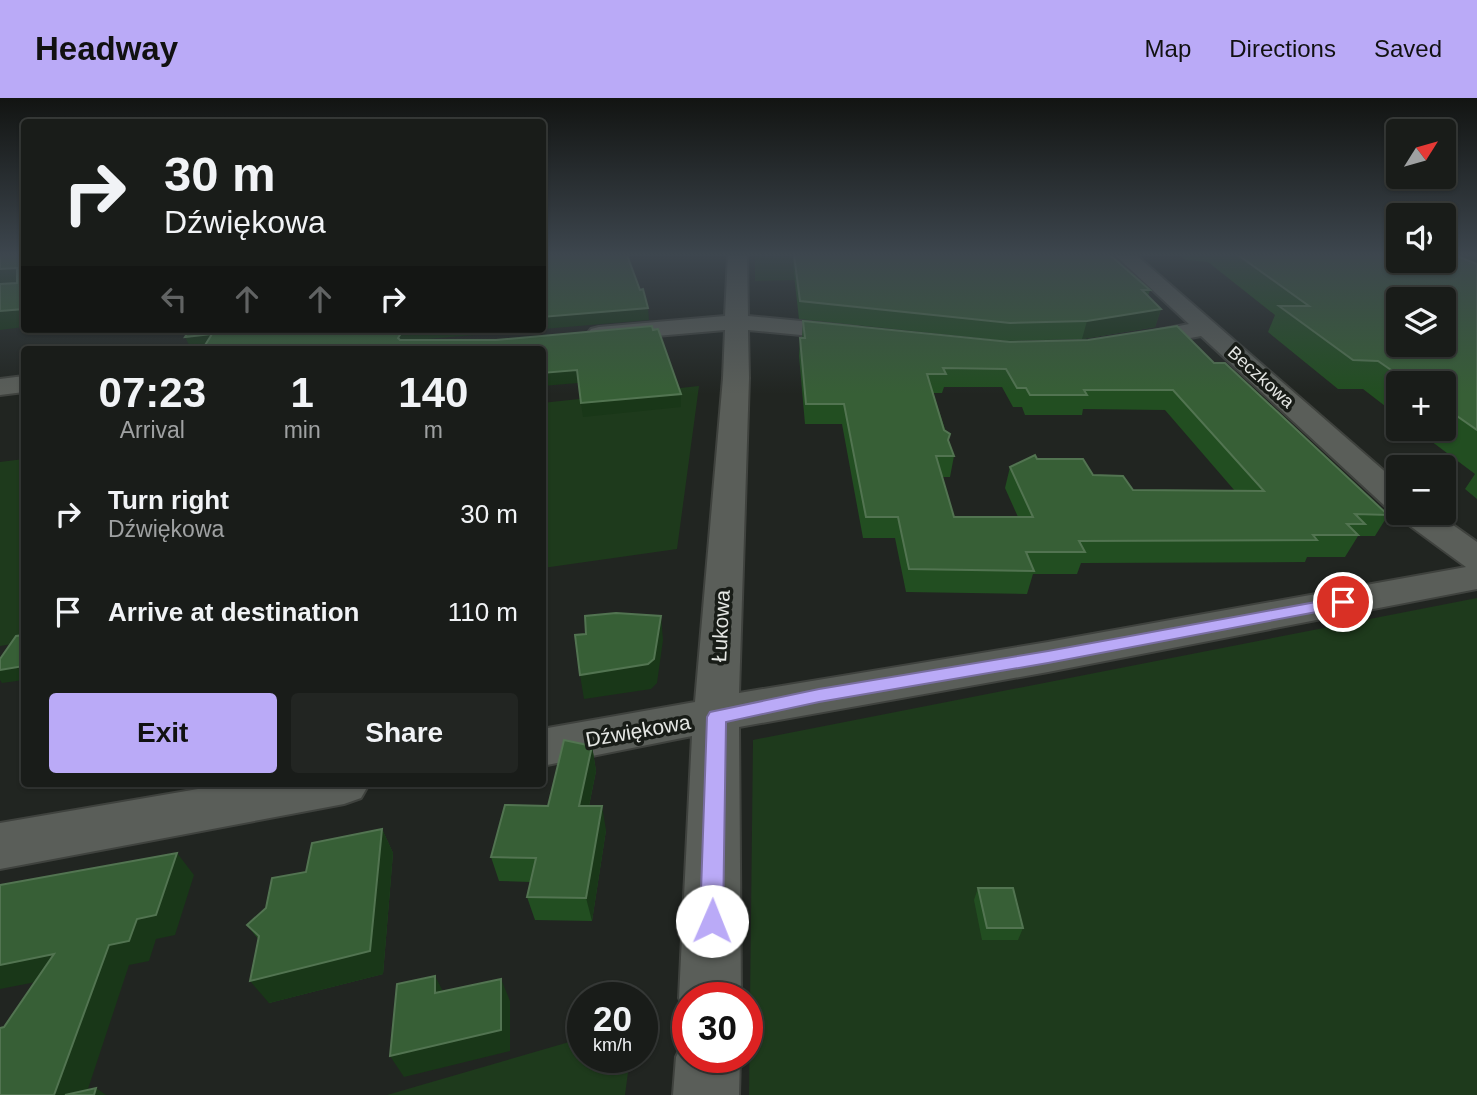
<!DOCTYPE html>
<html lang="en">
<head>
<meta charset="utf-8">
<style>
  :root { --surface:#191c19; --page:#222522; --text:#f1f3f6; --muted:#9fa1a2; --line:#373a38; --accent:#baaaf7 }
  body { margin:0; font-family:Arial,sans-serif; background:var(--page); color:var(--text); height:100vh; display:flex; flex-direction:column; font-size:26px; white-space:nowrap }
  * { box-sizing:border-box; margin:0 }
  p { font-size:23px; color:var(--muted) }
  .icon { flex:none; width:38px; height:38px; fill:none; stroke:currentColor; stroke-width:2; stroke-linecap:round; stroke-linejoin:round }
  .map { position:relative; flex:1; overflow:hidden }
  .drawer { position:absolute; left:21px; top:248px; width:525px; height:441px; display:flex; flex-direction:column; background:var(--surface); border-radius:7px; box-shadow:0 2px 5px #0004,0 0 0 2px var(--line) }
  .drawer>* { flex:none }
  .guide { position:absolute; left:21px; top:21px; width:525px; height:214px; border-radius:7px; box-shadow:0 2px 5px #0004,0 0 0 2px var(--line); background:#191c19; color:var(--text); overflow:hidden }
  .needle { width:46px; rotate:53deg }
  .controls { position:absolute; left:1386px; top:21px; display:grid; gap:14px }
  .controls a { display:grid; place-items:center; width:70px; height:70px; border-radius:7px; background:var(--surface); box-shadow:0 2px 5px #0004,0 0 0 2px var(--line); font-size:35px }
  .speed { position:absolute; left:567px; top:884px; display:flex; gap:14px; font-size:35px; font-weight:700; text-align:center }
  .speed>* { display:grid; place-content:center; width:91px; height:91px; border-radius:50%; background:var(--surface); box-shadow:0 2px 5px #0004,0 0 0 2px var(--line); line-height:1 }
  .speed small { font-size:18px; font-weight:400 }
  .speed .limit { border:10px solid #d22; background:#fff; color:#111 }
  .pin { position:absolute; display:grid; place-items:center; width:60px; height:60px; color:#fff; margin:-30px; border:4px solid #fff; border-radius:50%; box-shadow:0 2px 7px #0007 }
  .me { position:absolute; width:77px; margin:-38px; rotate:1deg; stroke-linejoin:round; filter:drop-shadow(0 0 5px #0008) }
  .turn { display:flex; align-items:center; gap:24px; height:147px; padding:0 28px; font-size:32px }
  .turn .icon { width:91px; height:91px; stroke-width:2.5 }
  .turn b { display:block; font-size:49px; line-height:60px }
  .lanes { display:flex; align-items:center; height:66px; padding:0 28px; background:#0003; justify-content:center; gap:35px; direction:ltr }
  .lanes .off { opacity:.35 }
  .eta { display:flex; justify-content:space-evenly; align-items:center; height:119px; text-align:center }
  .eta b { font-size:42px; font-weight:700; line-height:49px }
  .cta { display:flex; gap:14px; margin-top:auto; padding:14px 28px }
  .cta a { flex:1; height:80px; border-radius:7px; background:var(--accent); color:#111; font-size:28px; font-weight:700; line-height:80px; text-align:center }
  .cta a+a { background:var(--page); color:var(--text) }
  ul { padding:0; list-style:none }
  li { display:flex; align-items:center; gap:21px; height:98px; padding:0 28px }
  li div { flex:1 }
  li b { display:block; font-size:26px }
  li em { font-style:normal }
  header { display:flex; align-items:center; gap:42px; box-sizing:border-box; height:98px; padding:0 35px; background:var(--accent); color:#111 }
  header strong { font-size:33px }
  nav { display:flex; gap:38px; margin-inline-start:auto; font-size:24px }
  .map>svg:first-child { display:block }
  .green { fill:#1e3a1c }
  .lines { fill:none; stroke-linecap:round; stroke-linejoin:round }
  .street-casing { stroke:#3f423e; stroke-width:4 }
  .street { fill:#5a5e59; fill-rule:evenodd }
  .wall { fill:#224e21; fill-rule:evenodd }
  .shaded-wall { fill:#193718 }
  .building { fill:#375f36; stroke:#527451; stroke-width:2; fill-rule:evenodd }
  .route { fill:#baaaf7; stroke:#796ea1; stroke-width:2 }
  .labels { text-anchor:middle; stroke-width:7; stroke-linejoin:round; paint-order:stroke }
  .far-street-label { font-size:18px; fill:#e4e6e3; stroke:#181c17 }
  .street-label { font-size:21px; fill:#e4e6e3; stroke:#181c17 }
</style>
</head>
<body>
<header>
<strong>Headway</strong>
<nav><a>Map</a><a>Directions</a><a>Saved</a></nav>
</header>
<div class="map">
<svg width="1477" height="997" viewBox="0 0 1477 997">
  <rect width="100%" height="100%" fill="#212521"/>
  <g class="green">
    <polygon points="755,157 800,157 804,182 755,183"/>
    <polygon points="699,288 677,451 543,470 542,305"/>
    <polygon points="24,361 24,544 0,548 0,364"/>
    <polygon points="1477,500 1477,997 749,997 753,642"/>
    <polygon points="583,940 583,959 630,959 625,997 387,997"/>
  </g>
  <g class="lines">
    <g class="street-casing">
      <g id="street">
        <polygon points="728,157 747,157 748,218 853,228 861,230 865,235 861,240 853,242 748,232 749,280 739,595 1048,544 1466,469 1402,422 1397,415 1398,413 1436,415 1477,444 1477,491 1048,574 739,629 741,900 688,900 688,920 679,900 692,638 542,668 542,631 695,604 723,280 725,232 599,243 591,241 587,236 591,231 599,229 725,218"/>
        <polygon points="1115,157 1136,157 1398,385 1398,412 1386,409 1201,238 1132,251 1123,249 1120,244 1123,239 1189,226"/>
        <polygon points="24,278 24,294 0,297 0,281"/>
        <polygon points="227,686 369,686 361,700 344,706 0,771 0,725"/>
        <polygon points="688,935 688,959 740,959 739,997 673,997 676,959"/>
      </g>
    </g>
    <use href="#street" class="street"/>
  </g>
  <g class="wall">
    <polygon points="793,157 1110,157 1150,192 1148,198 1161,211 1155,229 1082,241 1006,243 799,221 793,168"/>
    <polygon points="1179,157 1477,157 1477,401 1465,391 1475,376 1415,331 1444,331 1444,285 1398,285 1398,318 1363,291 1338,291 1268,234 1275,217 1208,164 1186,162"/>
    <path d="M803,223l411,42 174,152 -13,21h-17l-13,21h-38l-2,5 -224,1 -4,11h-44l-6,20 -121,-2 -11,-54h-32l-21,-114h-37l-6,-68 1,-18h2zM944,289h58l11,20h9l3,8h57l1,-6 82,1 70,81 -102,-1 -40,-15 -56,-16 -27,8 -5,21 13,29h-64l-12,-40h8l4,-21 -21,-63h9z"/>
    <polygon points="592,648 596,673 589,708 606,732 592,823 535,822 527,799 531,784 499,783 491,759 548,708"/>
    <polygon points="382,731 393,755 383,876 269,905 259,842 247,827 306,774"/>
    <polygon points="978,790 1023,830 1018,842 982,842 974,802"/>
  </g>
  <g class="shaded-wall">
    <polygon points="17,170 24,184 0,188 0,171"/>
    <polygon points="648,210 649,222 416,242 402,252 398,240 403,232 407,231 542,231 542,219"/>
    <polygon points="24,211 24,229 0,232 0,213"/>
    <polygon points="1161,211 1155,229 1082,241 1087,223"/>
    <polygon points="212,236 218,249 191,251 185,239"/>
    <polygon points="577,272 578,285 542,288 542,275"/>
    <polygon points="681,296 681,309 583,319 581,305"/>
    <polygon points="661,518 663,542 657,585 651,591 584,601 580,577"/>
    <polygon points="24,568 24,582 2,585 0,582 0,572"/>
    <polygon points="592,648 596,673 584,732 579,708"/>
    <polygon points="602,708 606,732 592,823 586,800"/>
    <polygon points="382,731 393,755 383,876 269,905 250,883"/>
    <polygon points="177,755 194,777 175,837 156,841 149,863 129,867 86,997 54,997 109,847 137,821"/>
    <polygon points="54,856 77,876 0,891 0,867"/>
    <polygon points="435,878 447,901 435,895"/>
    <polygon points="501,881 510,903 510,953 404,979 390,958"/>
    <polygon points="96,990 106,997 94,997"/>
  </g>
  <g class="building">
    <polygon points="0,157 24,157 24,211 0,213 0,186 17,185 17,170 0,171"/>
    <polygon points="542,157 627,157 640,192 643,191 648,210 542,219"/>
    <polygon points="794,157 1110,157 1150,192 1142,192 1161,211 1087,223 1010,225 800,203"/>
    <path d="M1238,157h160v6h46v-6h11l22,9v166l-33,-23v-24h-34l-32,-22 -25,-1 -74,-54h30zM1398,201h46v46h-46z"/>
    <path d="M803,223l207,21 78,-2 89,-14 37,37h11l163,152 -33,-1 10,10h-18l11,11h-45l4,5 -238,1 6,11h-59l8,19 -125,-2 -11,-52h-32l-22,-113h-38l-6,-66h5zM943,270l63,1 11,19h9l4,7h57l-3,-5h89l91,101 -131,-1 -10,-14 -30,-1 -10,-16h-46l-2,-4 -25,12 23,50h-79l-18,-61h18l-6,-16 2,-6 -6,-4 -17,-56h19z"/>
    <polygon points="652,228 653,232 658,231 681,296 581,305 577,272 542,275 542,252 202,252 212,236 185,239 190,231 407,231 403,232 398,240 400,242 496,242"/>
    <polygon points="616,515 661,518 654,561 648,566 580,577 575,537 586,536 585,518"/>
    <polygon points="24,537 24,568 0,572 0,561 16,538"/>
    <polygon points="564,642 592,648 579,708 602,708 586,800 527,799 536,760 491,759 505,707 548,708"/>
    <polygon points="382,731 370,853 250,883 259,838 247,827 266,810 272,780 306,774 312,745"/>
    <polygon points="177,755 156,817 137,821 129,843 109,847 54,997 0,997 0,930 4,929 54,856 0,867 0,787"/>
    <polygon points="978,790 1013,790 1023,830 987,830"/>
    <polygon points="435,878 435,895 501,881 501,932 390,958 397,886"/>
    <polygon points="96,990 94,997 65,997"/>
  </g>
  <linearGradient id="sky" x2="0" y2="1"><stop stop-color="#121412"/><stop offset="0.53" stop-color="#3d464e"/><stop offset="1" stop-color="#3d464e" stop-opacity="0"/></linearGradient>
  <rect width="1477" height="296" fill="url(#sky)"/>
  <polygon class="route" points="1343,499 1348,500 1351,504 1348,508 1048,565 819,604 726,624 723,823 720,831 712,834 703,831 700,823 707,619 710,614 819,591 1048,553"/>
  <g class="labels">
    <g class="far-street-label">
      <text transform="translate(1261 279) rotate(42)" y="6">Beczkowa</text>
    </g>
    <g class="street-label">
      <text transform="translate(721 528) rotate(-87)" y="7">Łukowa</text>
      <text transform="translate(638 633) rotate(-10)" y="7">Dźwiękowa</text>
    </g>
  </g>
</svg>
<div class="controls">
<a><svg class="needle" viewBox="-14 -14 28 28"><path d="M0-13l5 13h-10z" fill="#e53935"/><path d="M0 13l5-13h-10z" fill="#9fa1a2"/></svg></a>
<a><svg class="icon" aria-label="sound" viewBox="0 0 24 24"><path d="M4 9h4l5-4v14l-5-4H4zM17 9q2 3 0 6"/></svg></a>
<a><svg class="icon" aria-label="layers" viewBox="0 0 24 24"><path d="M12 4l9 5-9 5-9-5zM3 14l9 5 9-5"/></svg></a>
<a>+</a>
<a>−</a>
</div>
<div class="speed"><div>20<small>km/h</small></div><div class="limit">30</div></div>
<div class="pin" style="left:1343px;top:504px;background:#d93025"><svg class="icon" aria-label="arrive" viewBox="0 0 24 24"><path d="M6 21V4h12l-3 4 3 4H6"/></svg></div>
<svg class="me" style="left:712px;top:823px" viewBox="-20 -20 40 40"><circle r="19" fill="#fff"/><path d="M0-13L10 11 0 6-10 11z" fill="#baaaf7"/></svg>
<div class="guide">
<div class="turn"><svg class="icon" aria-label="right" viewBox="0 0 24 24"><path d="M7 20v-9h11M14 6l5 5-5 5"/></svg><div><b>30 m</b>Dźwiękowa</div></div>
<div class="lanes"><svg class="icon off" aria-label="left" viewBox="0 0 24 24"><path d="M17 20v-9H6M10 6l-5 5 5 5"/></svg><svg class="icon off" aria-label="ahead" viewBox="0 0 24 24"><path d="M12 20V5M6 11l6-6 6 6"/></svg><svg class="icon off" aria-label="ahead" viewBox="0 0 24 24"><path d="M12 20V5M6 11l6-6 6 6"/></svg><svg class="icon" aria-label="right" viewBox="0 0 24 24"><path d="M7 20v-9h11M14 6l5 5-5 5"/></svg></div>
</div>
<section class="drawer">
<div class="eta">
<div><b>07:23</b><p>Arrival</p></div>
<div><b>1</b><p>min</p></div>
<div><b>140</b><p>m</p></div>
</div>
<ul>
<li><svg class="icon" aria-label="right" viewBox="0 0 24 24"><path d="M7 20v-9h11M14 6l5 5-5 5"/></svg><div><b>Turn right</b><p>Dźwiękowa</p></div><em>30 m</em></li>
<li><svg class="icon" aria-label="arrive" viewBox="0 0 24 24"><path d="M6 21V4h12l-3 4 3 4H6"/></svg><div><b>Arrive at destination</b></div><em>110 m</em></li>
</ul>
<div class="cta"><a>Exit</a><a>Share</a></div>
</section>
</div>
</body>
</html>
